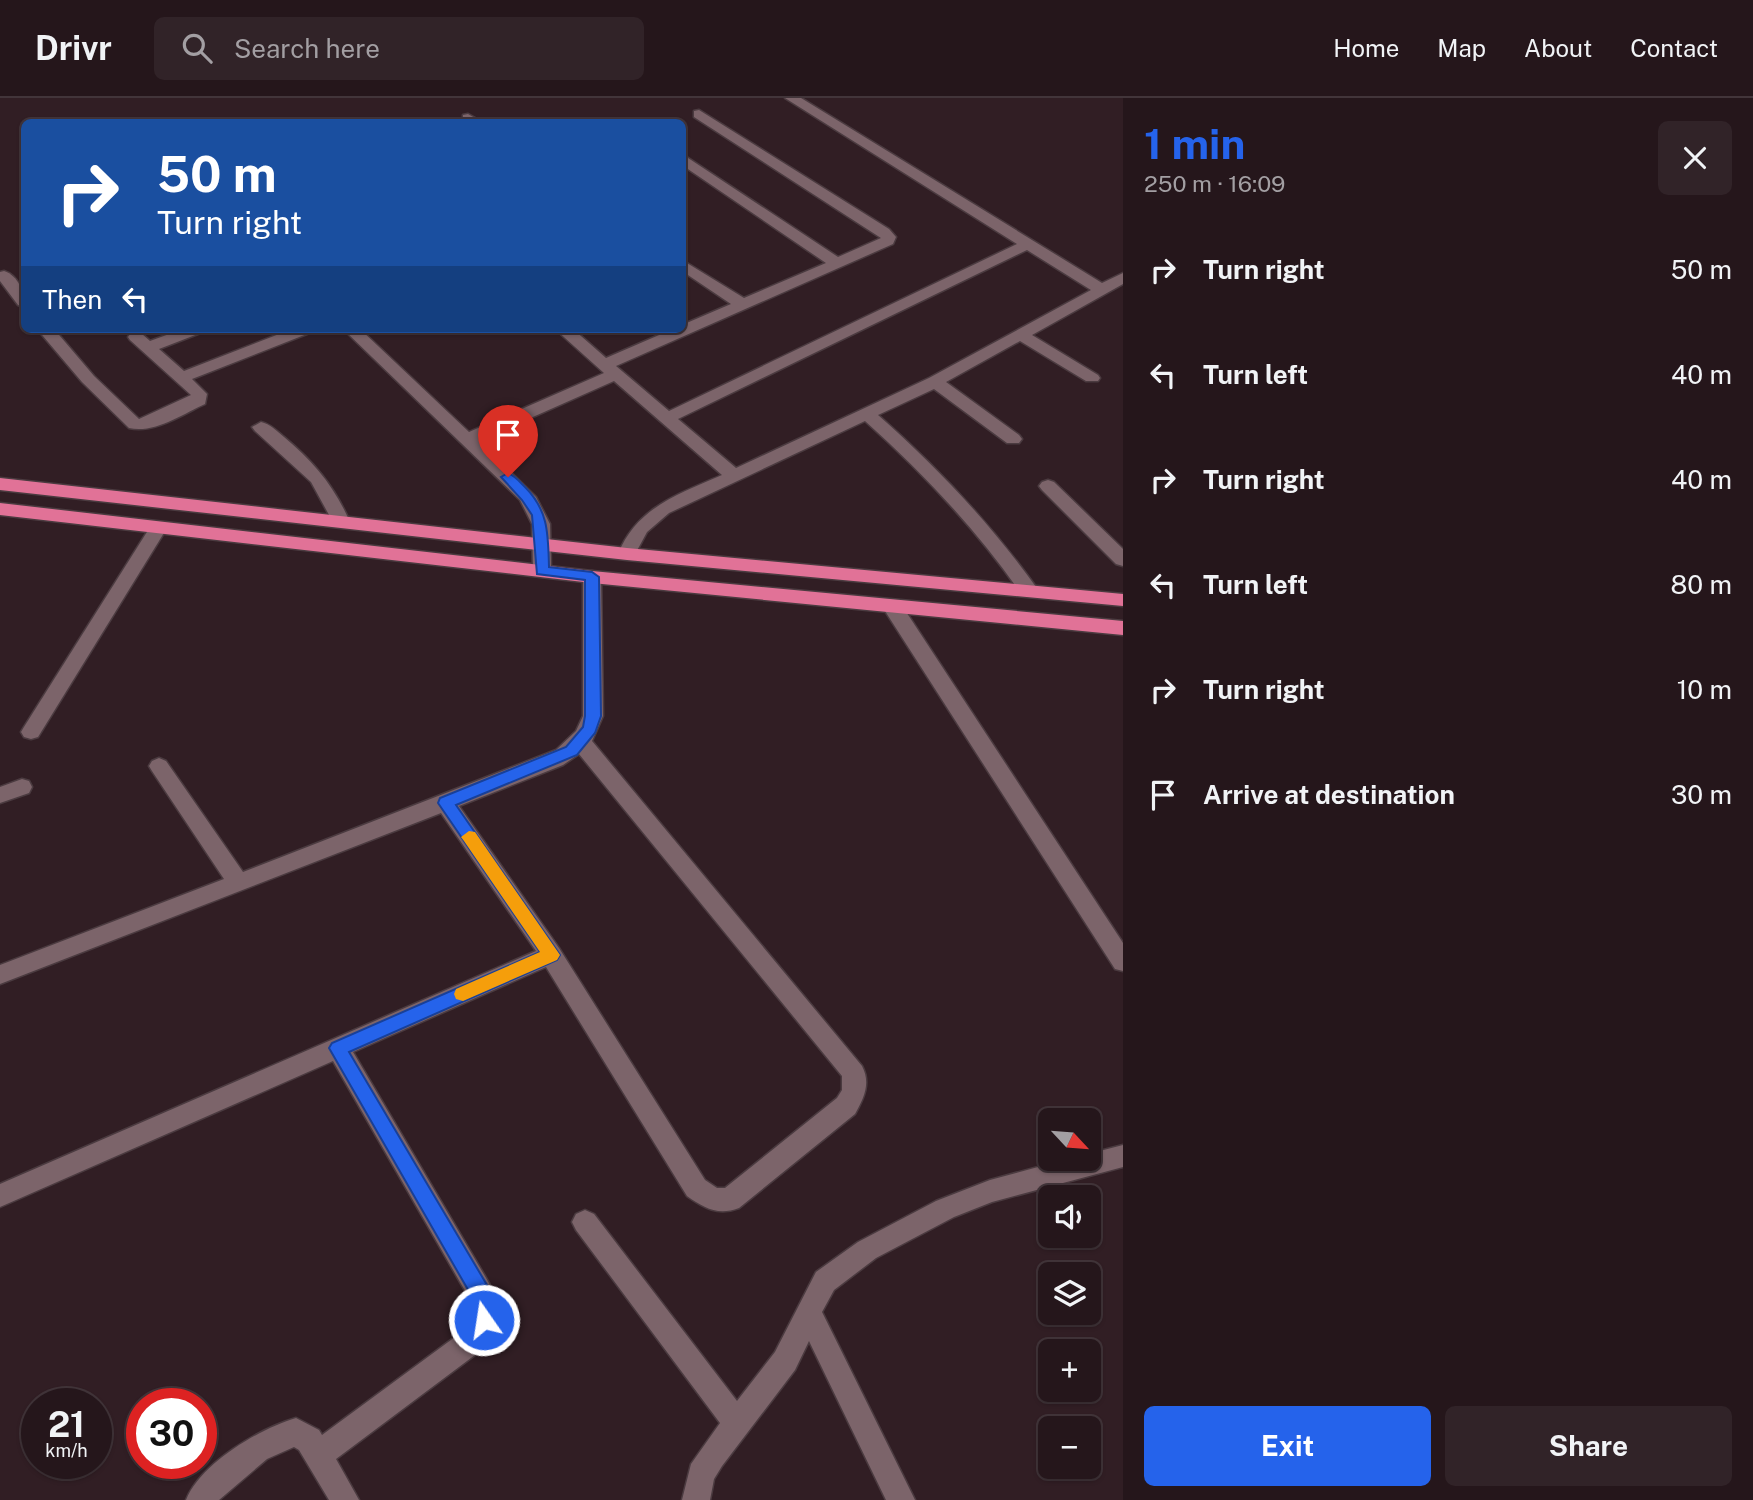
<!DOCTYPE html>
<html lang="en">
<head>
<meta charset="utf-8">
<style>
  :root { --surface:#25161b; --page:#312328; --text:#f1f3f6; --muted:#a39fa3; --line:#42353a; --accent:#2563eb }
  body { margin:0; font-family:"Public Sans",sans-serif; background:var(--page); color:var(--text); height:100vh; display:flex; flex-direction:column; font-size:26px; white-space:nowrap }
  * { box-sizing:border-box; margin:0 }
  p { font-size:23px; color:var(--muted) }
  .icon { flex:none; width:38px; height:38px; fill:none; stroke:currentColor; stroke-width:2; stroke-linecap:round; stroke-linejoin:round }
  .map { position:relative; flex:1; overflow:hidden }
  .details { display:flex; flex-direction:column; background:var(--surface); width:630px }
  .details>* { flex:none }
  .banner { position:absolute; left:21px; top:21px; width:665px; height:214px; border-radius:10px; box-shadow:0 2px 5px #0004,0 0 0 2px var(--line); background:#1a4fa0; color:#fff; overflow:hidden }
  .needle { width:46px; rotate:116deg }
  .tools { position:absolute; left:1038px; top:1010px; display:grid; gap:14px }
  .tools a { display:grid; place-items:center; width:63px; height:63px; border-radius:10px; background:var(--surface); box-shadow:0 2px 5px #0004,0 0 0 2px var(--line); font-size:35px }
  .speed { position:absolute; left:21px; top:1290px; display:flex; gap:14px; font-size:35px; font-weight:700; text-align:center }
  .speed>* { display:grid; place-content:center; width:91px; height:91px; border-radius:50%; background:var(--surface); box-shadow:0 2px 5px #0004,0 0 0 2px var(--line); line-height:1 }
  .speed small { font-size:18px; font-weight:400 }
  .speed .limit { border:10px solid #d22; background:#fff; color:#111 }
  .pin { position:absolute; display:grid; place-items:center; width:60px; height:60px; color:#fff; margin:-72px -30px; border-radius:50% 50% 50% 0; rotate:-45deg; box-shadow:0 0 7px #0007 }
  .pin .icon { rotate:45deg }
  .me { position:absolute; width:77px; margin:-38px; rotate:347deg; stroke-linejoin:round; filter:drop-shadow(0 0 5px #0008) }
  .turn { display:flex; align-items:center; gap:24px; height:147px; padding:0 21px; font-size:32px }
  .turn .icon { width:91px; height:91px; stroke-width:2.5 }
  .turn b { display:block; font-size:49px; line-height:60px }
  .then { display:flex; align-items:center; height:66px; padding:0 21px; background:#0003; gap:14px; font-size:26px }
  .round { display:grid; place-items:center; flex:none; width:74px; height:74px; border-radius:10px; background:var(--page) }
  .summary { display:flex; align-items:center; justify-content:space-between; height:119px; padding:0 21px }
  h1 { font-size:42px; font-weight:700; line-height:52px; color:var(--accent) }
  .button { display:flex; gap:14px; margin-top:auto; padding:14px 21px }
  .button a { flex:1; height:80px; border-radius:10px; background:var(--accent); color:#fff; font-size:28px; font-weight:700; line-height:80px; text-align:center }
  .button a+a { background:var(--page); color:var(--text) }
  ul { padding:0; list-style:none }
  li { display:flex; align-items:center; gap:21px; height:105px; padding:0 21px }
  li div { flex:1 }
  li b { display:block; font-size:26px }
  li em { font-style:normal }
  header { display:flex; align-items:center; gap:42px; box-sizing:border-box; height:98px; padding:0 35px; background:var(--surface); border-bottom:2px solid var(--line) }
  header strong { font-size:33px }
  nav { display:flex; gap:38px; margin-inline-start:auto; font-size:24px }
  .search { width:490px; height:63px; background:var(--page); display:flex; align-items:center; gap:18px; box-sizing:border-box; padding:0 24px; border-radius:10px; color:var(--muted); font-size:26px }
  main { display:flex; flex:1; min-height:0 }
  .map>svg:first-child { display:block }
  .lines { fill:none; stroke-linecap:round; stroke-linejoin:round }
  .minor-casing { stroke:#4b3b40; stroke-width:3 }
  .trunk-casing { stroke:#4b3b40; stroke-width:3 }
  .minor { fill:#7c646a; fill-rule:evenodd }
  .trunk { fill:#e17297; fill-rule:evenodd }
  .route { fill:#2563eb; stroke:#184099; stroke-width:2 }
  .slow { fill:#f59e0b }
</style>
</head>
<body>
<header>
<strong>Drivr</strong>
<div class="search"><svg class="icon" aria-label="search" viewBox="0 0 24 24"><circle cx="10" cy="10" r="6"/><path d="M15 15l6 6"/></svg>Search here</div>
<nav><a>Home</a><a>Map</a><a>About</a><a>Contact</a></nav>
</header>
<main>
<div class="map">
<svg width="1123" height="1402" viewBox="0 0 1123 1402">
  <rect width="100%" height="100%" fill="#311e24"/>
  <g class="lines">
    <g class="minor-casing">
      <g id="minor">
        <path d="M785,0h16l301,185 21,-10v11l-91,51 66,40 2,3 -2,3h-12l-66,-40 -74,41 73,53 3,4 -3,4h-12l-73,-54 -56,26c59,52 112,108 158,172l2,4 -2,4h-14c-45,-65 -98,-121 -157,-174l-196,92 -22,19 -14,26h-12l-3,-4c19,-47 61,-60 104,-79l-108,-94 -135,60 57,56 14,27 1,46 -2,4h-14l-2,-4 -1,-46 -12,-24 -177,-171h17l109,103 135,-59 -49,-44h18l33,29 67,-29h9v-4l49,-21 -49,-33v-11l62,38 82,-35 -144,-98v-11l156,103 43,-19 -187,-121v-6l5,-1 190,119 7,8 -3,7 -277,122 53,45 348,-167zM1027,152l64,40 -162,88 -193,90 -58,-49z"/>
        <polygon points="468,16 482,24 463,23 463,17"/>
        <path d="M4,173c15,5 20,21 20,36l-6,-2 -18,-24v-9z"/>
        <path d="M37,231h17l40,47 45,43 52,-24 -61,-55 -2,-3 2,-3h12l8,7 33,-12h22l-2,3 -44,17 25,22 108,-42h22l-2,3 -120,47 15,15 -2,10c-22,10 -51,30 -76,24l-47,-46z"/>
        <path d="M261,324c9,2 16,9 23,15 29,24 50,49 65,83l-3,4h-12l-23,-42 -56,-51 -3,-4z"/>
        <polygon points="1048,382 1054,384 1123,451 1123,468 1116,466 1042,392 1039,388 1042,384"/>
        <polygon points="158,424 167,430 38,639 31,641 24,639 21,634 24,629 152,426"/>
        <path d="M592,473l7,2 2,4 2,139 -11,25 270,325c9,17 2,32 -7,48l-116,94c-21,8 -35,0 -52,-12l-141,-229 -193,85 136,231c13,28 5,50 -14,72l-139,104 23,41h-30l-30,-50 -5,-3 -27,12 -48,41h-33c15,-37 73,-71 110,-82l23,12 3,5 133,-98 14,-17 -1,-24 -135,-235 -333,146v-23l536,-233 -95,-138 -441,171v-19l224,-86 -72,-108 -3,-5 3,-5 7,-3 7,3 77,111 313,-122 20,-19 7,-15v-139l2,-4zM579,656l263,322v14l-5,8 -112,90h-8l-12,-8 -146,-232 -100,-142 104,-41z"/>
        <polygon points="892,502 899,503 1123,845 1123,873 1115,871 885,513 883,508 885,503"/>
        <polygon points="22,681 29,683 32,689 29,695 0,705 0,689"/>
        <polygon points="1123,1047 1123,1069 992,1104 954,1119 876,1160 834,1192 822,1214 915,1402 886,1402 809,1243 795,1272 722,1368 714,1381 710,1402 682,1402 691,1366 720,1325 576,1132 572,1124 576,1116 585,1112 594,1116 737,1303 775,1254 816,1174 858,1144 936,1103 990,1082 1071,1060 1088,1060 1088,1056"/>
      </g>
    </g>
    <g class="trunk-casing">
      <g id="trunk">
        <polygon points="0,380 627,450 1123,496 1123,508 627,462 0,392"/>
        <polygon points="0,405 592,473 1123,523 1123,537 592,485 0,417"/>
      </g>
    </g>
    <use href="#minor" class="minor"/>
    <use href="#trunk" class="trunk"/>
  </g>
  <path class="route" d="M508,375c7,3 12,9 17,14 24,24 23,48 24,80l43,5 7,5 2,139 -6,17 -18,22 -121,50 104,150 -3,5 -208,92 138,233 8,22 -4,19 -7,3 -7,-3c-4,-9 -3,-20 -6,-31l-142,-247 3,-5 208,-91 -102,-149 2,-5 126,-51 17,-20 2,-11v-136l-48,-6 -5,-59 -10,-15 -21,-23z"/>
  <polygon class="slow" points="469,733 475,734 560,857 557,862 463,903 456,901 454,896 456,891 540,854 464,743 461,739"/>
</svg>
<div class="tools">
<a><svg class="needle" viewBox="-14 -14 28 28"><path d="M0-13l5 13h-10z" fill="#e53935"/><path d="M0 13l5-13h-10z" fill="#a39fa3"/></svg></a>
<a><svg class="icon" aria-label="sound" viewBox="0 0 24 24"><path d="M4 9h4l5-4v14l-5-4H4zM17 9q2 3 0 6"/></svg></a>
<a><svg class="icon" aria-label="layers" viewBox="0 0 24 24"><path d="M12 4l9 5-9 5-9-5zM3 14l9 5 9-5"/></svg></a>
<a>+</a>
<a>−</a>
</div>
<div class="speed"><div>21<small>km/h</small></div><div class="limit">30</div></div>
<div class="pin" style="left:508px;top:379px;background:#d93025"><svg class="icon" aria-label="arrive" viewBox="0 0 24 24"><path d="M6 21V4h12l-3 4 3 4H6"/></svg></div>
<svg class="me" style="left:484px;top:1222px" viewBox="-20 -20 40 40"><circle r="17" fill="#2563eb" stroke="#fff" stroke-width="3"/><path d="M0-11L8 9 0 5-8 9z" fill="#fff"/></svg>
<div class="banner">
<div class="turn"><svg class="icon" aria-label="right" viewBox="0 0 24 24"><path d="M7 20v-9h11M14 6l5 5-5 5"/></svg><div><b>50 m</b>Turn right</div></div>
<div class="then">Then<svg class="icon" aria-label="left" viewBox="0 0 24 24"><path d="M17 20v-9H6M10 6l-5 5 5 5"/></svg></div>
</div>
</div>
<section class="details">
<div class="summary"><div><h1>1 min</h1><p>250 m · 16:09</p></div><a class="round"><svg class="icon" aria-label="close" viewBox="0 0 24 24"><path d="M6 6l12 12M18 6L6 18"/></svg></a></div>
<ul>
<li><svg class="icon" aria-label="right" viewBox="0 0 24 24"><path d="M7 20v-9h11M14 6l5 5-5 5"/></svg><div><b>Turn right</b></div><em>50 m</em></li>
<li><svg class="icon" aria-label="left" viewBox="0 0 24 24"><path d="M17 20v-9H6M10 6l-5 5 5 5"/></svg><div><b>Turn left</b></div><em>40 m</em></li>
<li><svg class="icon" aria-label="right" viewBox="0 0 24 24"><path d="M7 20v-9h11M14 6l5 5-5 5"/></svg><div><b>Turn right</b></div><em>40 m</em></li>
<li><svg class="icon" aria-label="left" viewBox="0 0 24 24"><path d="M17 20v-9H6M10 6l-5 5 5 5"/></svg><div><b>Turn left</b></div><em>80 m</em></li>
<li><svg class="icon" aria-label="right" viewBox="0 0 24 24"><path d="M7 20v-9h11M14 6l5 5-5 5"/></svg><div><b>Turn right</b></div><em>10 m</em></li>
<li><svg class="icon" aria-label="arrive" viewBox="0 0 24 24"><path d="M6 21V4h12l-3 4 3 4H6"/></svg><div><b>Arrive at destination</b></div><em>30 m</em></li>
</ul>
<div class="button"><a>Exit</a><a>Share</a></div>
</section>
</main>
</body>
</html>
